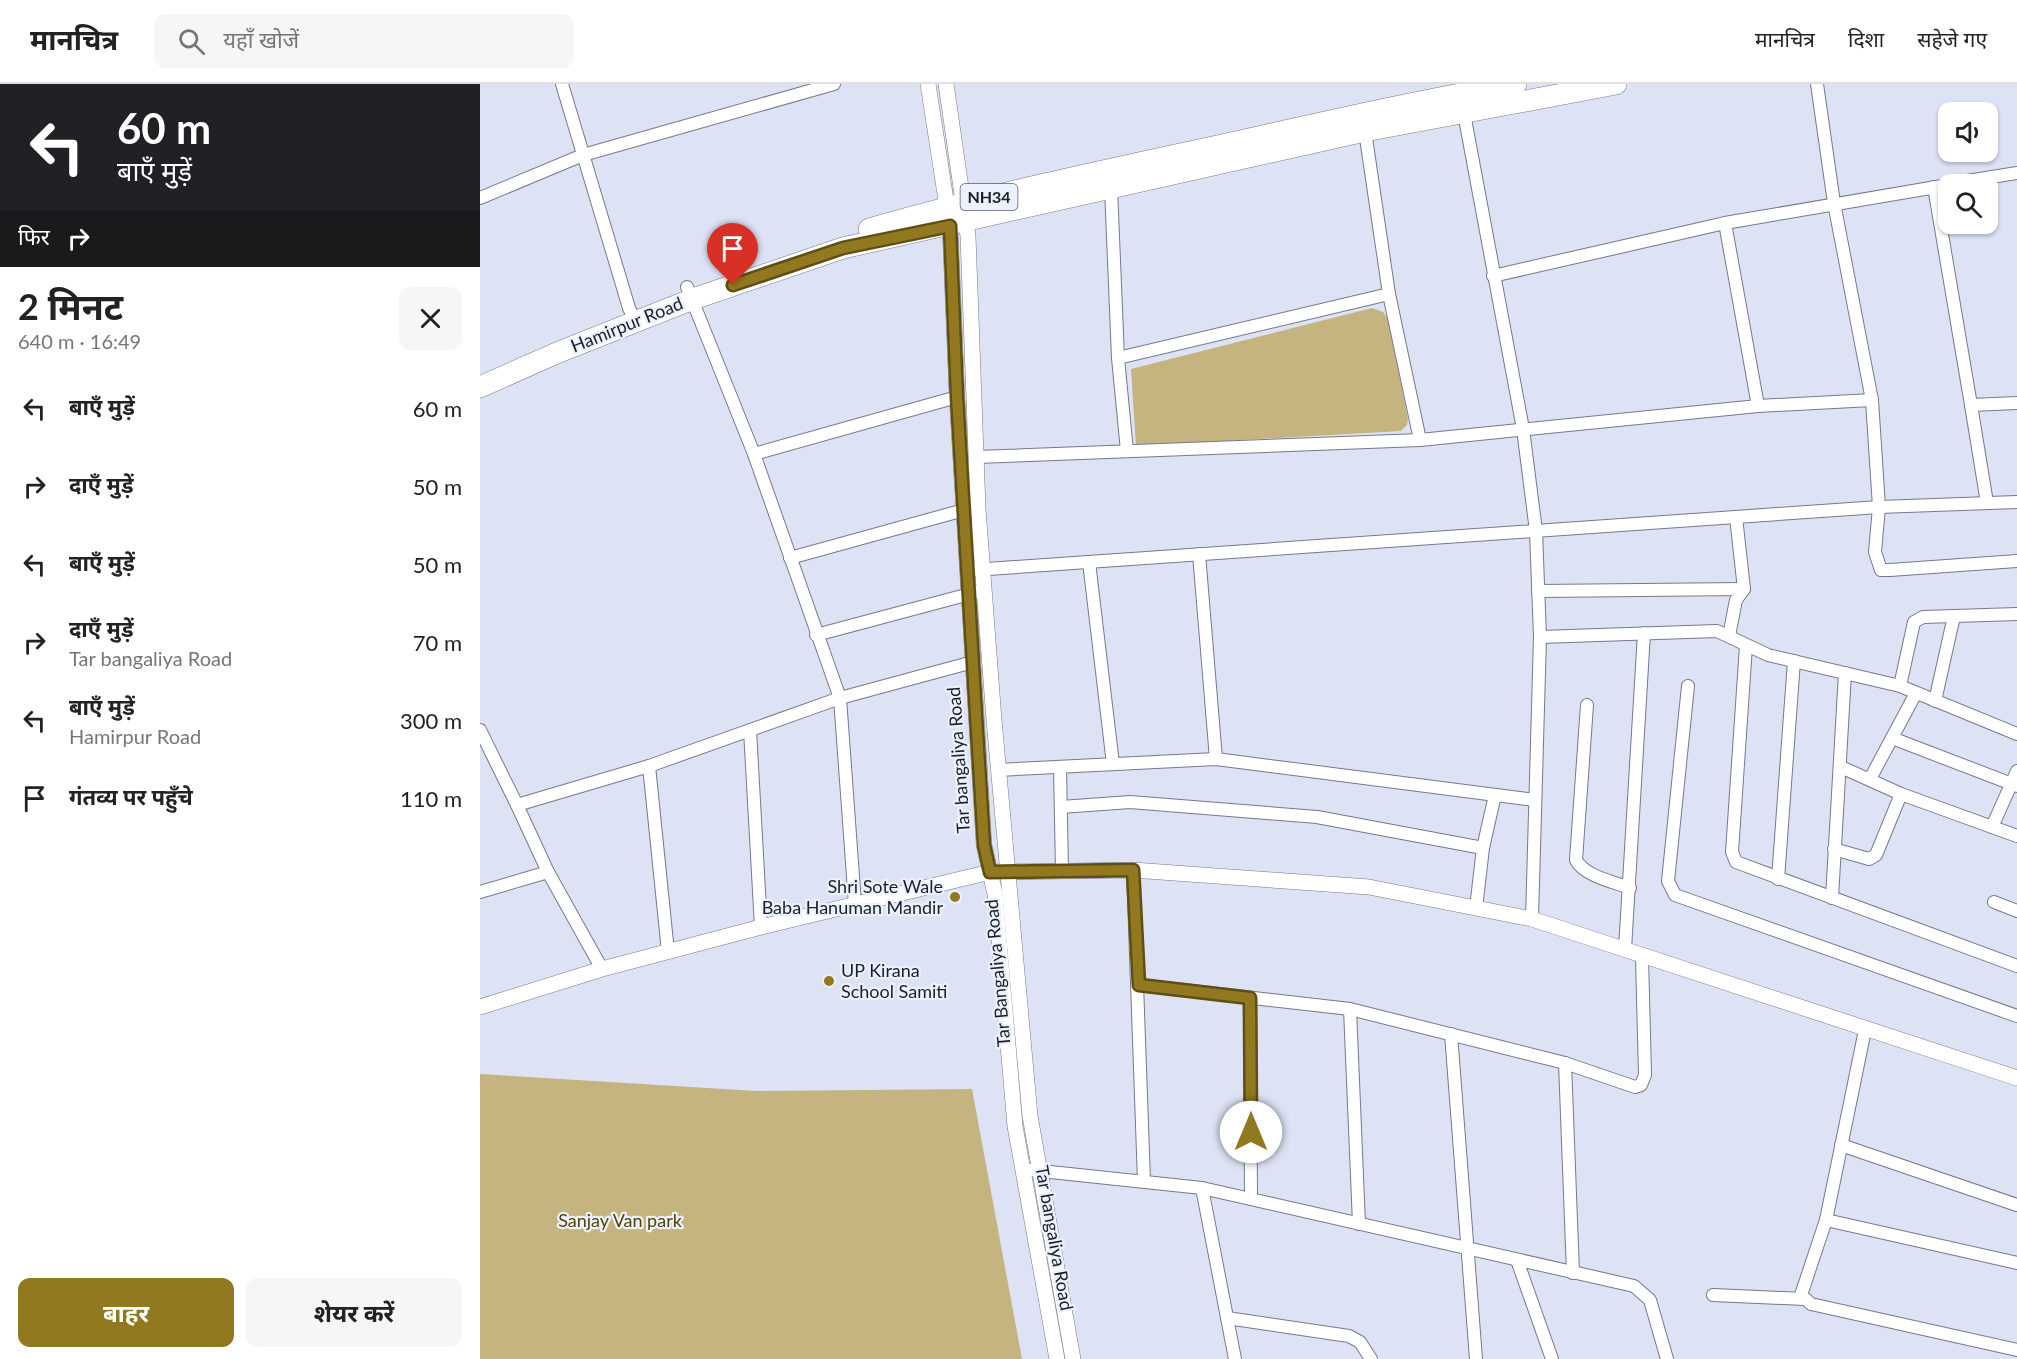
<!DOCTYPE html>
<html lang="hi">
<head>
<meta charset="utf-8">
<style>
  :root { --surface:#fff; --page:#f6f6f6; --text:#222; --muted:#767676; --line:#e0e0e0; --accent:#92791f }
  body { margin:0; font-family:Lato,"Noto Sans Devanagari",sans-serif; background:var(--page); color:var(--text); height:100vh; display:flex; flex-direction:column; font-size:22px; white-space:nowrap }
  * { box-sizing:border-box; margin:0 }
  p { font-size:20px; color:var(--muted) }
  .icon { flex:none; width:33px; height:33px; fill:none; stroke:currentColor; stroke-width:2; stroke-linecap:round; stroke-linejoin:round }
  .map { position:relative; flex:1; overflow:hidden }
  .details { display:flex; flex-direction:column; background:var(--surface); width:480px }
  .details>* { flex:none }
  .guide { background:#202124; color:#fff; overflow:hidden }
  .fabs { position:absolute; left:1458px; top:18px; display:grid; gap:12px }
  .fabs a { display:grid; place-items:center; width:60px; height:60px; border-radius:12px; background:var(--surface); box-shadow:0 2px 4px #0004; font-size:30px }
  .pin { position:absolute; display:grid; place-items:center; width:51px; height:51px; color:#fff; margin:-62px -26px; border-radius:50% 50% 50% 0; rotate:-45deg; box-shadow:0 0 6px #0007 }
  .pin .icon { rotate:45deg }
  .me { position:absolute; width:66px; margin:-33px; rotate:0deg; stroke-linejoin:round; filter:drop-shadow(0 0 4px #0008) }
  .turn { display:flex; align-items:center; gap:21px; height:126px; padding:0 18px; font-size:27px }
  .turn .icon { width:78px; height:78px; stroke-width:2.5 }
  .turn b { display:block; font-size:42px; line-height:51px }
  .then { display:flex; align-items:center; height:57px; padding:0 18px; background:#0003; gap:12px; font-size:22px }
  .round { display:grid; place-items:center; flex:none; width:63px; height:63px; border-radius:12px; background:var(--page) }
  .headline { display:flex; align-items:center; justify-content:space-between; height:102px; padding:0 18px }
  h1 { font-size:36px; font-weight:700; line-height:45px }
  .primary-button { display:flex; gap:12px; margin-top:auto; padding:12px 18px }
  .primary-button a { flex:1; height:69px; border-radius:12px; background:var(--accent); color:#fff; font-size:24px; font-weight:700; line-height:69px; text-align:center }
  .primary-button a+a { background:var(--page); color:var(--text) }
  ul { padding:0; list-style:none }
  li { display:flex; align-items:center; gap:18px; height:78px; padding:0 18px }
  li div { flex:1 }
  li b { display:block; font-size:22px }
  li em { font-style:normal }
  header { display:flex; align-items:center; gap:36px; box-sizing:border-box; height:84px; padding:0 30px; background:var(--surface); border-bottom:2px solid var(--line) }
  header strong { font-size:28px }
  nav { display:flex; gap:33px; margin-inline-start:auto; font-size:21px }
  .search { width:420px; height:54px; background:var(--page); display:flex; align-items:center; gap:15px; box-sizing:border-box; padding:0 21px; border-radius:12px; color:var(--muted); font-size:22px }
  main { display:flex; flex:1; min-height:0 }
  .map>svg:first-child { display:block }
  .green { fill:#c5b47f }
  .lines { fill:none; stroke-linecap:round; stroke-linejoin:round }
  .minor-casing { stroke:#747a88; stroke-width:14 }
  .tertiary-casing { stroke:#747a88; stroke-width:16 }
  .trunk-casing { stroke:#747a88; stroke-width:22 }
  .minor { stroke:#fff; stroke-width:12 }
  .tertiary { stroke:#fff; stroke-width:15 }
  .trunk { stroke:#fff; stroke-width:21 }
  .route-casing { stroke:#5f4f14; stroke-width:15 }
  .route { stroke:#92791f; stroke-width:10 }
  .poi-dot { fill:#92791f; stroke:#ebf1fe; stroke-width:2 }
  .labels { text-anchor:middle; stroke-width:4.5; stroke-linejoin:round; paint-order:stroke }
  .shield { fill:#ebf1fe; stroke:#5a5e66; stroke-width:1.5 }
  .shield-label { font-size:16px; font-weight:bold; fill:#1c1f25 }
  .street-label { font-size:18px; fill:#1c1f25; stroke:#ebf1fe }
  .poi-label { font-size:18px; fill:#1c1f25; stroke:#ebf1fe; text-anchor:end }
  .park-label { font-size:18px; fill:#544302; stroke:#ebf1fe }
</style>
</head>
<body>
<header>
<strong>मानचित्र</strong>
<div class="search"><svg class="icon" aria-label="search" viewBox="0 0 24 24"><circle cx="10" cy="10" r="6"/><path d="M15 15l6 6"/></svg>यहाँ खोजें</div>
<nav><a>मानचित्र</a><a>दिशा</a><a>सहेजे गए</a></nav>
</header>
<main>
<section class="details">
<div class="guide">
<div class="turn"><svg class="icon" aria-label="left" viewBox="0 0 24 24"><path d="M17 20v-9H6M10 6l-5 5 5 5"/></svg><div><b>60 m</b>बाएँ मुड़ें</div></div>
<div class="then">फिर<svg class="icon" aria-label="right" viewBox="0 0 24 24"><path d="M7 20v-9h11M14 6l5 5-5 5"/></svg></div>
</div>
<div class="headline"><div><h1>2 मिनट</h1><p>640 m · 16:49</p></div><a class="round"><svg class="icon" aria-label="close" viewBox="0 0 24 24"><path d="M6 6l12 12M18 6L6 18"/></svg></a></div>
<ul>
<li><svg class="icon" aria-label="left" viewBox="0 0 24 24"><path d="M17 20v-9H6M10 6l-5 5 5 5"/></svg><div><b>बाएँ मुड़ें</b></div><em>60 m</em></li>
<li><svg class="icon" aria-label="right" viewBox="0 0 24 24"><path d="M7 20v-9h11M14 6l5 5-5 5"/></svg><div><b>दाएँ मुड़ें</b></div><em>50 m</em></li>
<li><svg class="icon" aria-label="left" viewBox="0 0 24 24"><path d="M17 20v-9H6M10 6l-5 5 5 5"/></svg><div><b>बाएँ मुड़ें</b></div><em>50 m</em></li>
<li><svg class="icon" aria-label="right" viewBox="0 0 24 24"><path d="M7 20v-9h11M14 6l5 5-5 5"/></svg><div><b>दाएँ मुड़ें</b><p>Tar bangaliya Road</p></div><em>70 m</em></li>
<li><svg class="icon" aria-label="left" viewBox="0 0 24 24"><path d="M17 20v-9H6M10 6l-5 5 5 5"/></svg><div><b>बाएँ मुड़ें</b><p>Hamirpur Road</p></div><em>300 m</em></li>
<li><svg class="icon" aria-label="arrive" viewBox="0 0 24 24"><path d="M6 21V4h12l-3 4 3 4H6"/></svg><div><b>गंतव्य पर पहुँचे</b></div><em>110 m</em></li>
</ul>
<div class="primary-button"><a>बाहर</a><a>शेयर करें</a></div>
</section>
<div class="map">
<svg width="1537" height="1275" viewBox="0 0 1537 1275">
  <rect width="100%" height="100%" fill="#dde3f4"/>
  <g class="green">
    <polygon points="892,224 903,228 908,235 928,335 927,341 921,347 656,362 651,285"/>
    <polygon points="0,990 276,1007 492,1005 542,1275 0,1275"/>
  </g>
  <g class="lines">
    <g class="minor-casing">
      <g id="minor">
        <polyline points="82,0 149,224 155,237"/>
        <polyline points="1337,0 1354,119 1392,316 1399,423 1395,468 1401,486 1410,486 1537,477"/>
        <polyline points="983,24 1043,345 1056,447 1060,553 1052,835"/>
        <polyline points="885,47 909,210 940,356"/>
        <polyline points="1469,100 1537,89"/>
        <polyline points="1454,103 1491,321"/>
        <polyline points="631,104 638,274 647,367"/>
        <polyline points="0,114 103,71 354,0"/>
        <polyline points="1245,139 1278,322"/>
        <polyline points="1013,192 1245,139 1468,101"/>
        <polyline points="207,203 274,370 360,614 375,820"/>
        <polyline points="638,274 909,210"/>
        <polyline points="274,370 477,313"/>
        <polyline points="496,373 940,356 1278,322 1392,316"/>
        <polyline points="1507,419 1491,321 1537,319"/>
        <polyline points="719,470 736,675"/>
        <polyline points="310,474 484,426"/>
        <polyline points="609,478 633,680"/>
        <polyline points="493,486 1399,423 1537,418"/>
        <polyline points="1058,507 1264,505"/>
        <polyline points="336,551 497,508"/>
        <polyline points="1249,552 1256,516 1264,505 1256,433"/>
        <polyline points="1060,553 1237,547 1288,571 1420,602 1537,650"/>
        <polyline points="1266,562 1252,768 1256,778 1537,882"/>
        <polyline points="1208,602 1188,797 1195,811 1537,932"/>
        <polyline points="1420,602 1434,538 1443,533 1537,530"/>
        <polyline points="1455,617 1474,532"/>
        <path d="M1107,621l-11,155c8,16 38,22 54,28"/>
        <polyline points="0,646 37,721"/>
        <polyline points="270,646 281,843"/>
        <polyline points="1412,654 1537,702"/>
        <polyline points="169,682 188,868"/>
        <polyline points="580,683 582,788"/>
        <polyline points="1361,683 1421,710 1537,752"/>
        <polyline points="518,686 736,675 1055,716"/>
        <polyline points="1390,695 1436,609"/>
        <polyline points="581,723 650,718 837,733 1003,764"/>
        <polyline points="1512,743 1537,687"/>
        <polyline points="1354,765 1389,775 1396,771 1421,710"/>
        <polyline points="653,786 664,1097"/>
        <polyline points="1298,795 1314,577"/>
        <polyline points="0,808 68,788"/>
        <polyline points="1352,814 1365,589"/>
        <polyline points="1514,818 1537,827"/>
        <polyline points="996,824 1003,764 1015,711"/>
        <polyline points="1145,865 1164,549"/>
        <polyline points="122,885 68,788 37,721 169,682 360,614 493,578"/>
        <polyline points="659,901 870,925 1085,979 1155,1003 1161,1001 1165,991 1162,873"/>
        <polyline points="770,914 771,1115"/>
        <polyline points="870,925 879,1140"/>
        <polyline points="1385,946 1346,1136 1321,1211 1331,1220 1537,1266"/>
        <polyline points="971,950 996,1275"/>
        <polyline points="1085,979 1093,1189"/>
        <polyline points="1361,1061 1537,1121"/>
        <polyline points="542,1085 722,1104 1154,1202 1170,1216 1187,1275"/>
        <polyline points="722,1104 755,1275"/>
        <polyline points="1346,1136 1537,1179"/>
        <polyline points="1037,1176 1072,1275"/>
        <polyline points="1233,1211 1324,1215"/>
        <polyline points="747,1234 869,1252 880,1258 891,1275"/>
      </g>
    </g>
    <g class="tertiary-casing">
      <g id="tertiary">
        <polyline points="448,0 470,142 477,313 504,761 515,810 535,1042 577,1275"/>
        <polyline points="466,0 488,152 498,425 514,636 550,1032 593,1275"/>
        <polyline points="0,923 122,885 281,843 510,788 653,786 889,803 1052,835 1537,994"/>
      </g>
    </g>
    <g class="trunk-casing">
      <g id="trunk">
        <path d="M389,145c119,-34 241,-60 362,-86 95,-21 190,-43 285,-59"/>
        <polyline points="0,303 79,268 213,215 363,164 885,47 1136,0"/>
      </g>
    </g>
    <use href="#minor" class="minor"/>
    <use href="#tertiary" class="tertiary"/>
    <use href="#trunk" class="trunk"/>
  </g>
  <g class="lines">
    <g class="route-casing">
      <polyline id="route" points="253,201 363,164 470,142 477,313 497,647 504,761 510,788 653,786 659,901 770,914 771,1048"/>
    </g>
    <use href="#route" class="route"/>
  </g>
  <g class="poi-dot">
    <circle cx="475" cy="813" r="6"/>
    <circle cx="349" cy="897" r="6"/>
  </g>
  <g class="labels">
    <rect class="shield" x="480.5" y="100" width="57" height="26" rx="4.5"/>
    <g class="shield-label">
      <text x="509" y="119">NH34</text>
    </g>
    <g class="street-label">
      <text transform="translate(147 241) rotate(-22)" y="6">Hamirpur Road</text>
      <text transform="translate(479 676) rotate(-94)" y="6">Tar bangaliya Road</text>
      <text transform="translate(518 889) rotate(-95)" y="6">Tar Bangaliya Road</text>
      <text transform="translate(574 1154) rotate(80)" y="6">Tar bangaliya Road</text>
    </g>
    <g class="poi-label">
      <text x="463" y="809">Shri Sote Wale<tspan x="463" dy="21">Baba Hanuman Mandir</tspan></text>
      <text x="361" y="893" text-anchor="start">UP Kirana<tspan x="361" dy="21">School Samiti</tspan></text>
    </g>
    <g class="park-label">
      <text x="140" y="1143">Sanjay Van park</text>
    </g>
  </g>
</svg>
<div class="fabs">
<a><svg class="icon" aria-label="sound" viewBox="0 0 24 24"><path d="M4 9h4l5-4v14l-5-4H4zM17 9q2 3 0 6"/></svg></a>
<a><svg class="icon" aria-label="search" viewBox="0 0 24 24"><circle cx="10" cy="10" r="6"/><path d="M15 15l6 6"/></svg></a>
</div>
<div class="pin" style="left:253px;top:201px;background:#d93025"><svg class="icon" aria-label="arrive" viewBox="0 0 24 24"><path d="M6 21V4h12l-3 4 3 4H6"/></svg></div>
<svg class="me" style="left:771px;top:1048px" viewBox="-20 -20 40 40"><circle r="19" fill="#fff"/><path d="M0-13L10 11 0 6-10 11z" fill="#92791f"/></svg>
</div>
</main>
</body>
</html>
